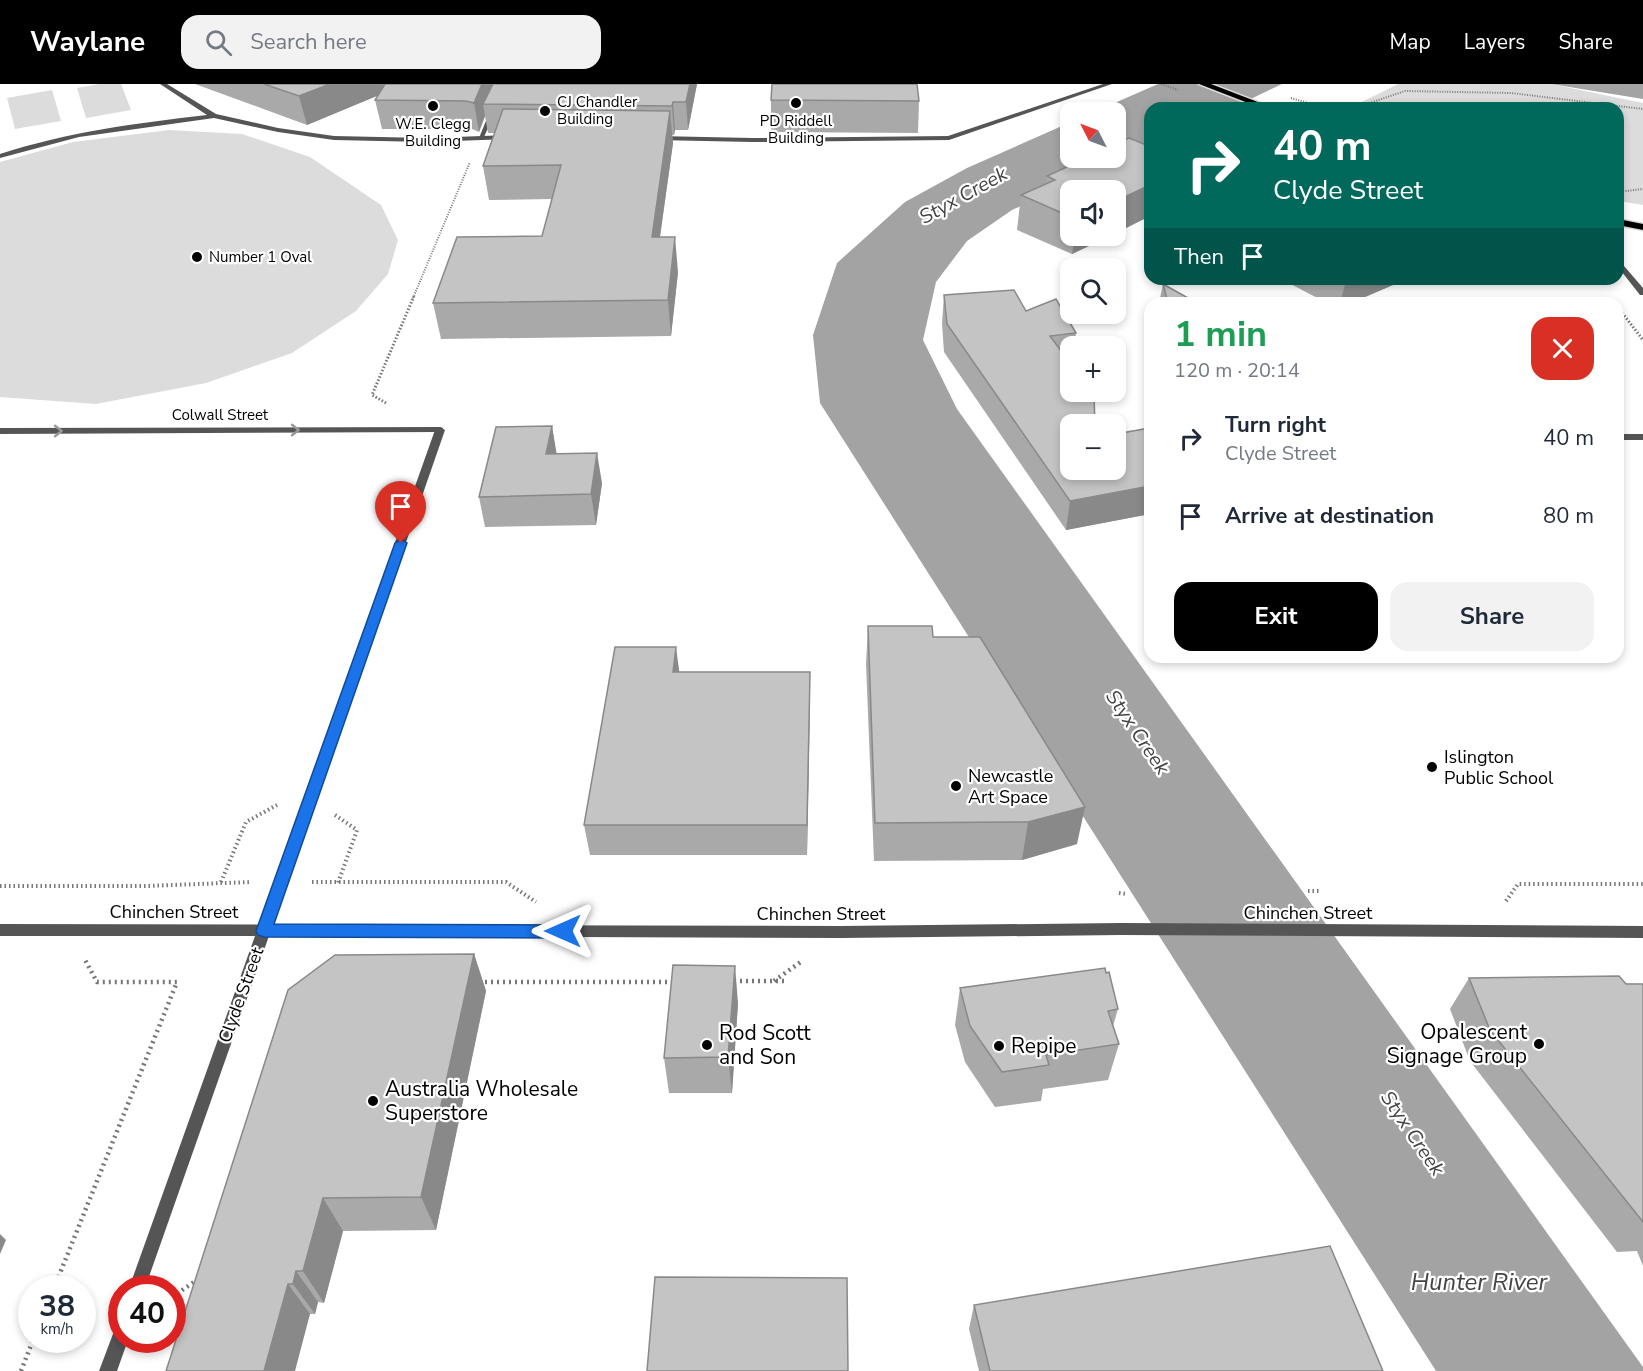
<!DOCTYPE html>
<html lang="en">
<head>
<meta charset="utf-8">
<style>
  :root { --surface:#fff; --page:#f2f2f3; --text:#1f2937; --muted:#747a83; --accent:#000 }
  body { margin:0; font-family:"Nunito Sans",sans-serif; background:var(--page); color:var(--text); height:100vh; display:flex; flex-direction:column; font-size:22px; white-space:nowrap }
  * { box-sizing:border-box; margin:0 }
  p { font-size:20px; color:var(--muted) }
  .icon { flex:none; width:33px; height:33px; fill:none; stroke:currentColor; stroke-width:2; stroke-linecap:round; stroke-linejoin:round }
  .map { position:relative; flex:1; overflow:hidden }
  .sheet { position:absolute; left:1144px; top:213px; width:480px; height:366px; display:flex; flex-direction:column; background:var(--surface); border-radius:18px; box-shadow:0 3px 9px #0003 }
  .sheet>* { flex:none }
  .guide { position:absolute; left:1144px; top:18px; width:480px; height:183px; border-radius:18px; box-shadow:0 3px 9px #0003; background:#00695c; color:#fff; overflow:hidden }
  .needle { width:39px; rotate:312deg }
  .tools { position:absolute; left:1060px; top:18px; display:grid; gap:12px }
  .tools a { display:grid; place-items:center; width:66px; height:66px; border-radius:12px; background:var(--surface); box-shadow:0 3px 9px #0003; font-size:30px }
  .speed { position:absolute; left:18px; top:1191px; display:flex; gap:12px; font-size:30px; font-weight:700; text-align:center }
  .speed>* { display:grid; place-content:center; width:78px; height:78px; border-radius:50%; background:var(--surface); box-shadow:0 3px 9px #0003; line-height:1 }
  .speed small { font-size:15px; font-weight:400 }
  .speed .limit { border:9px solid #d22; background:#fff; color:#111 }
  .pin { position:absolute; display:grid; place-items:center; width:51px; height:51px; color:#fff; margin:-62px -26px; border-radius:50% 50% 50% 0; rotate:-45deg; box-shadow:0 0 6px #0007 }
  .pin .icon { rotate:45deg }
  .me { position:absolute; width:66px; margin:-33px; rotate:270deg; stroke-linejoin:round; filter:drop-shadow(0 0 4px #0008) }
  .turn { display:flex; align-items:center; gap:21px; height:126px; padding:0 30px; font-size:27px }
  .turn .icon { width:78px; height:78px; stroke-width:2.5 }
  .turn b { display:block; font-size:42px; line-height:51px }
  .then { display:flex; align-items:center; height:57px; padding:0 30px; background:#0003; gap:12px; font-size:22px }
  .round { display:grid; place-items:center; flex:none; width:63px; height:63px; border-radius:18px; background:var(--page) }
  .overview { display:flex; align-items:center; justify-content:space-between; height:102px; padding:0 30px }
  h1 { font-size:36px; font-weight:700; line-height:45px; color:#1e9e55 }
  .cta { display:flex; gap:12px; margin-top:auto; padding:12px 30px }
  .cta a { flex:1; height:69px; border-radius:18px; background:var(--accent); color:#fff; font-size:24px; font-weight:700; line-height:69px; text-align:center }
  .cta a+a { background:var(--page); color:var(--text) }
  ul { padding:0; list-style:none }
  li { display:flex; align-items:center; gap:18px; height:78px; padding:0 30px }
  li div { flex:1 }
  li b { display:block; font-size:22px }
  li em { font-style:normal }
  header { display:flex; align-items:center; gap:36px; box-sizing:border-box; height:84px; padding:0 30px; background:var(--accent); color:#fff }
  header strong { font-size:28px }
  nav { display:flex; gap:33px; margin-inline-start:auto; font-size:21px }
  .search { width:420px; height:54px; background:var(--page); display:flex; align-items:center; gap:15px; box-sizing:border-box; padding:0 21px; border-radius:18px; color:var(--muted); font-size:22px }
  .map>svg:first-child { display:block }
  .green { fill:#dcdcdc }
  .water { fill:#a3a3a3 }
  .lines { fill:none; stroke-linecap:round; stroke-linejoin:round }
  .primary-casing { stroke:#dbdbdb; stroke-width:3 }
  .path-far3 { stroke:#777; stroke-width:2; stroke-dasharray:1 1.5; stroke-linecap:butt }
  .path-far2 { stroke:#777; stroke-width:3; stroke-dasharray:1.5 2; stroke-linecap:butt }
  .path-far1 { stroke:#777; stroke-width:4; stroke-dasharray:1.5 3; stroke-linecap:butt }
  .path { stroke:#777; stroke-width:4.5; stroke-dasharray:2 4; stroke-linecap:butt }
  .service { fill:#555; fill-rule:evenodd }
  .pedestrian { fill:#555; fill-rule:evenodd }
  .minor { fill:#555; fill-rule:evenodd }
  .tertiary { fill:#555; fill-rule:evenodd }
  .primary { fill:#000; fill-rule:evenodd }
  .wall { fill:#a9a9a9 }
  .shaded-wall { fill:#898989 }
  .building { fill:#c4c4c4; stroke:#898989; stroke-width:1.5 }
  .oneway { stroke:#999 }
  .route { fill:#1a73e8; stroke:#114b97; stroke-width:1.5 }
  .poi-dot { fill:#000; stroke:#fff; stroke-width:2 }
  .labels { text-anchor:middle; stroke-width:4.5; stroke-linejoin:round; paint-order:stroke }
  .far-poi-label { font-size:15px; fill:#000; stroke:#fff; text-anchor:start }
  .far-street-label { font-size:15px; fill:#000; stroke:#fff }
  .poi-label { font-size:18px; fill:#000; stroke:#fff; text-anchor:start }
  .street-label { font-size:18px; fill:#000; stroke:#fff }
  .water-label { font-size:20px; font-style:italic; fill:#444; stroke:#fff }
  .near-poi-label { font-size:21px; fill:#000; stroke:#fff; text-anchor:start }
  .near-water-label { font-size:24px; font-style:italic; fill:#444; stroke:#fff }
</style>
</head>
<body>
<header>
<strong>Waylane</strong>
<div class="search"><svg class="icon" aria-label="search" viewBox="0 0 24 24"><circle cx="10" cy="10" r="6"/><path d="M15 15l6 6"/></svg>Search here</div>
<nav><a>Map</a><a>Layers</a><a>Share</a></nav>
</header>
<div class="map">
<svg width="1643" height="1287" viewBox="0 0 1643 1287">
  <rect width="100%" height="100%" fill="#fff"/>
  <g class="green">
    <polygon points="99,0 121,0 131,26 86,34 77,4"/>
    <polygon points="1398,0 1551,0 1643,19 1643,121 1619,117 1618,24 1350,24"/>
    <polygon points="52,6 61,37 15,45 7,14"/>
    <polygon points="169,46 242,50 310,73 381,121 398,156 388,190 356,227 292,269 206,299 96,320 0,313 0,78 73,58"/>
  </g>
  <g class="water">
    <polygon points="1158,0 1282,0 1232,24 1150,24 1150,63 1012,126 967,157 936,198 923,256 957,325 1643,1283 1643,1287 1436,1287 820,319 813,251 837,179 905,118 967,84 1071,38 1071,74 1116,74 1116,28 1094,28"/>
    <polygon points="1551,0 1643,0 1643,15"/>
  </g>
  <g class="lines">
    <g class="primary-casing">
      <g id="primary">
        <polygon points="1199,0 1211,0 1273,24 1261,24"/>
        <polygon points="1618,135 1643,140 1643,146 1618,141"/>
      </g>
    </g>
    <g class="path-far3">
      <polyline points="1161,0 1178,6"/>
      <polyline points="1291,14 1325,24"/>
      <polyline points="1355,24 1405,7 1511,9 1643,25"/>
      <polyline points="1618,108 1643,105"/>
      <polyline points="413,214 470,78"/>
    </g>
    <g class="path-far2">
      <polyline points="1620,226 1643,256"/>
      <polyline points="386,319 372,311 414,212"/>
    </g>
    <g class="path-far1">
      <polyline points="335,731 357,746 338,799"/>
      <polyline points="221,798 246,738 277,721"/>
      <polyline points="312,798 506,798 536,818"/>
      <polyline points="0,802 147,802 251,798"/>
      <polyline points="1308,807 1320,807"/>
      <polyline points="1119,809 1126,810"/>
      <polyline points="1506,817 1518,800 1643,800"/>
    </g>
    <g class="path">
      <polyline points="728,897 788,897"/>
      <polyline points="774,897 802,877"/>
      <polyline points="479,898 676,898"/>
      <polyline points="54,1204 177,898 97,898 84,874"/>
      <polyline points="172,1213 197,1196"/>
      <polyline points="21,1287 33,1256"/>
    </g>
    <g class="service">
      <path d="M160,0h7l49,30 62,14 56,8 92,2 84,-3 3,2 -3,2 -84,3 -92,-2 -56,-8 -64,-14 -135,19 -79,21v-4c68,-22 137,-31 207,-39z"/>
      <polygon points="1103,0 1112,0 949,56 753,58 656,56 653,54 656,52 753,54 948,52"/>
      <polygon points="440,343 443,344 443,348 0,350 0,344"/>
    </g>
    <polygon class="pedestrian" points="501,0 507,0 484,53 479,54"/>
    <g class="minor">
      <polygon points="440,343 445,346 271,847 269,851 264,853 259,851 257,847 435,346"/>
      <rect x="1618" y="350" width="25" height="6"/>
    </g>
    <g class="tertiary">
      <polygon points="1618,175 1643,204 1643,211 1640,211 1618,183"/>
      <polygon points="1121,839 1643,842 1643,854 1121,851 841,854 269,852 145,1204 129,1204 255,852 0,852 0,840 841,842"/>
      <polygon points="122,1240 122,1256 128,1256 117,1287 99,1287 116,1242"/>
    </g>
    <use href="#primary" class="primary"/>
  </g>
  <g class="wall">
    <polygon points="195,0 697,0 688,46 675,46 674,51 672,51 673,59 660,153 678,188 671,252 441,255 433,219 542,152 552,115 489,116 483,82 495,49 488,49 485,32 479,48 472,45 382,45 375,16 378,11 307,41"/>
    <polygon points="771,16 919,17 918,49 771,48"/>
    <polygon points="1150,61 1150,132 1116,149 1071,106 1071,152 1110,152 1072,170 1017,146 1021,111 1046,100 1047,92 1079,78 1079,75"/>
    <polygon points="1281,195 1407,195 1351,219 1327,219"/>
    <polygon points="1163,200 1197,219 1159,219"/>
    <polygon points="944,211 1026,227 1076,249 1074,262 1071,262 1071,278 1069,278 1071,386 1150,344 1150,430 1066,446 944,268 942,239"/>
    <polygon points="552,342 556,370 602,399 596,441 485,443 479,413"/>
    <polygon points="868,542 933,553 1077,760 1022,776 874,777 866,580"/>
    <polygon points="679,588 810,588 807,771 590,771 584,741"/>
    <polygon points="474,870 486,907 436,1146 343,1147 324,1219 318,1218 315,1230 310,1230 166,1287"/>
    <polygon points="1469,894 1643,900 1643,1182 1637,1167 1617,1168 1470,977 1450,925"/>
    <polygon points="960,904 1118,925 1113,942 1119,960 1108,996 1043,1005 1041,1017 995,1023 965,978 955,941"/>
    <polygon points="738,919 732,1009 669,1009 664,974"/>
    <polygon points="974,1221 1383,1287 979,1287 969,1245"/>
  </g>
  <g class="shaded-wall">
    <polygon points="330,0 406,0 307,41 299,12"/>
    <polygon points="482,0 499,0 483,20 485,32 479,48 474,19"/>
    <polygon points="690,0 697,0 688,46 686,18"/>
    <polygon points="673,18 675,46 674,51 672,22"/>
    <polygon points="670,27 673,59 655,188 652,153"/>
    <polygon points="1150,101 1150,132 1116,149 1116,117"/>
    <polygon points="1075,152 1110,152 1072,170"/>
    <polygon points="675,153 678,188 671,252 668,216"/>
    <polygon points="1350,195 1407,195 1351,219 1340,219 1346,197"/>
    <polygon points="552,342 557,372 546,370"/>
    <polygon points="597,369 602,399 596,441 591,410"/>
    <polygon points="1150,402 1150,430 1066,446 1070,417"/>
    <polygon points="676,563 680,593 673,588"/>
    <polygon points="810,588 810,618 807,771 807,741"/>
    <polygon points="1085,723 1077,760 1022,776 1028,738"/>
    <polygon points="474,870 486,907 436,1146 421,1113"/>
    <polygon points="735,882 738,919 732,1009 728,973"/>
    <polygon points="323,1114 343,1147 324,1219 303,1187"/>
    <polygon points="0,1150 6,1156 0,1170"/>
    <polygon points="296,1187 318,1218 315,1230 293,1200"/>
    <polygon points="288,1200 310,1230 295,1287 264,1287"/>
  </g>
  <g class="building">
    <polygon points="264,0 330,0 299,12"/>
    <polygon points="385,0 482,0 474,19 466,17 375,16"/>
    <polygon points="493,0 690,0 686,18 673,18 672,22 483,20"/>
    <polygon points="772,0 917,0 919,17 771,16"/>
    <polygon points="503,25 670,27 652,153 675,153 668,216 433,219 457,153 542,152 561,81 483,82"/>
    <polygon points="1129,54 1149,62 1150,61 1150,101 1116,117 1116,106 1071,106 1071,133 1021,111 1055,96 1047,92 1082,76 1079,75 1083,74 1116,74 1116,59"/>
    <polygon points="1163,200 1197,219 1168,219"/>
    <polygon points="1014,206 1026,227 1056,215 1076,249 1050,252 1071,280 1071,308 1091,308 1094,312 1095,340 1071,340 1071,386 1116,386 1116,350 1150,344 1150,402 1070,417 947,240 944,211"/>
    <polygon points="552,342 546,370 597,369 591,410 479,413 496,343"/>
    <polygon points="868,542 932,542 933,553 980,553 1085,723 1028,738 875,739"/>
    <polygon points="615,563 676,563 673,588 810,588 807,741 584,741"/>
    <polygon points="474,870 421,1113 323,1114 303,1187 296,1187 293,1200 288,1200 264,1287 166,1287 288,906 335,871"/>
    <polygon points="673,881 735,882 728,973 664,974"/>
    <polygon points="1105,884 1106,889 1109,888 1118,925 1108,927 1119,960 1046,971 1049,981 1002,988 970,942 960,904"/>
    <polygon points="1619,892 1626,900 1643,900 1643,1138 1490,946 1469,894"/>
    <polygon points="1330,1162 1383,1287 990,1287 974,1221"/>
    <polygon points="655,1193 847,1194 848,1287 647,1287"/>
  </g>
  <defs><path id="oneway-chevron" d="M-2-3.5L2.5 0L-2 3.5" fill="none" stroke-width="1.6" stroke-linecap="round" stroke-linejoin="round" transform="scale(1.5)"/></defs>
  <g class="oneway">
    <use href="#oneway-chevron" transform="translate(295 346)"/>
    <use href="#oneway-chevron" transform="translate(58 347)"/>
  </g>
  <polygon class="route" points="401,455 407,459 274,840 563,841 568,843 571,847 568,852 563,854 264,853 258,851 256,847 395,459"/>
  <g class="poi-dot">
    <circle cx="796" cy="19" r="6"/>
    <circle cx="433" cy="22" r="6"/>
    <circle cx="545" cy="27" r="6"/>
    <circle cx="197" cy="173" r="6"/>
    <circle cx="1432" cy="683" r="6"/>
    <circle cx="956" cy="702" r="6"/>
    <circle cx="1539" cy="960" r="6"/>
    <circle cx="707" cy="961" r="6"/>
    <circle cx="999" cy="962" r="6"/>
    <circle cx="373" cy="1017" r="6"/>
  </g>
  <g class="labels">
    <g class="far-poi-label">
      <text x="557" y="23">CJ Chandler<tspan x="557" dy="17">Building</tspan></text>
      <text x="796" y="42" text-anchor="middle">PD Riddell<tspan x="796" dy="17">Building</tspan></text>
      <text x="433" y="45" text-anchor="middle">W.E. Clegg<tspan x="433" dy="17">Building</tspan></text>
      <text x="209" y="178">Number 1 Oval</text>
    </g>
    <g class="far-street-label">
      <text x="220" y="336">Colwall Street</text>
    </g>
    <g class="poi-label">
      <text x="1444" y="679">Islington<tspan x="1444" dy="21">Public School</tspan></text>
      <text x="968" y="698">Newcastle<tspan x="968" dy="21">Art Space</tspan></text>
    </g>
    <g class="street-label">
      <text x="174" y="834">Chinchen Street</text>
      <text x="1308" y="835">Chinchen Street</text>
      <text x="821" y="836">Chinchen Street</text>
      <text transform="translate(241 911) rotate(-70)" y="6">Clyde Street</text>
    </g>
    <g class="water-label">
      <text transform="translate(963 111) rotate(-29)" y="7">Styx Creek</text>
      <text transform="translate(1138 648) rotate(56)" y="7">Styx Creek</text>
      <text transform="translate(1413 1049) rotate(56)" y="7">Styx Creek</text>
    </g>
    <g class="near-poi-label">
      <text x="1527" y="955" text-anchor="end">Opalescent<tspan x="1527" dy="24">Signage Group</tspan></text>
      <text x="719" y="956">Rod Scott<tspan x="719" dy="24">and Son</tspan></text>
      <text x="1011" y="969">Repipe</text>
      <text x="385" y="1012">Australia Wholesale<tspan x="385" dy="24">Superstore</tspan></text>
    </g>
    <g class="near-water-label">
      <text x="1479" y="1206">Hunter River</text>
    </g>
  </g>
</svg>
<div class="tools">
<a><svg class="needle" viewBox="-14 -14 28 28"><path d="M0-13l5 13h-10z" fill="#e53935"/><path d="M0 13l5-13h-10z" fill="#747a83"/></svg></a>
<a><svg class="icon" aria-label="sound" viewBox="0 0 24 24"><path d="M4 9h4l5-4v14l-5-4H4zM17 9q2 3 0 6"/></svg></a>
<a><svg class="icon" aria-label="search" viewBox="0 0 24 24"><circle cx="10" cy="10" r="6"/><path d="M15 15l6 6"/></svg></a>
<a>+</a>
<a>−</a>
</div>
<div class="speed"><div>38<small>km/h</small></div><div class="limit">40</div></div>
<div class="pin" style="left:401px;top:459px;background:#d93025"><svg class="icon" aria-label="arrive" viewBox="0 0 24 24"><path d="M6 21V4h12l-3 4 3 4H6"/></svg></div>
<svg class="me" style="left:563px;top:847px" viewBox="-20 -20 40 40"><path d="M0-17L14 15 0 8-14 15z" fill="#1a73e8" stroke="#fff" stroke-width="4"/></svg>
<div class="guide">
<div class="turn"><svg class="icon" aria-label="right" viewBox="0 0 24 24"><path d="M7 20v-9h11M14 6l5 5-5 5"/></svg><div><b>40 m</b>Clyde Street</div></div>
<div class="then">Then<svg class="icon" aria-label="arrive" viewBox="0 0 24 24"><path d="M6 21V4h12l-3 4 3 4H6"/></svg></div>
</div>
<section class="sheet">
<div class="overview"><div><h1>1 min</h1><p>120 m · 20:14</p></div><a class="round" style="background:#d93025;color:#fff"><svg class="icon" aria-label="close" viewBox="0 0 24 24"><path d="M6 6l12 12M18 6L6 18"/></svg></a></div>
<ul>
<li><svg class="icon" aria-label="right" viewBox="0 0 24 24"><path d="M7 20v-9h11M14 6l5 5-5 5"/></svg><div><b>Turn right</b><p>Clyde Street</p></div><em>40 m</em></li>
<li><svg class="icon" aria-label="arrive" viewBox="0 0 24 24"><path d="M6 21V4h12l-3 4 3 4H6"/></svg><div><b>Arrive at destination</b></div><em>80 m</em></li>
</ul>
<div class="cta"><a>Exit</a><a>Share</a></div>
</section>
</div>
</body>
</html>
